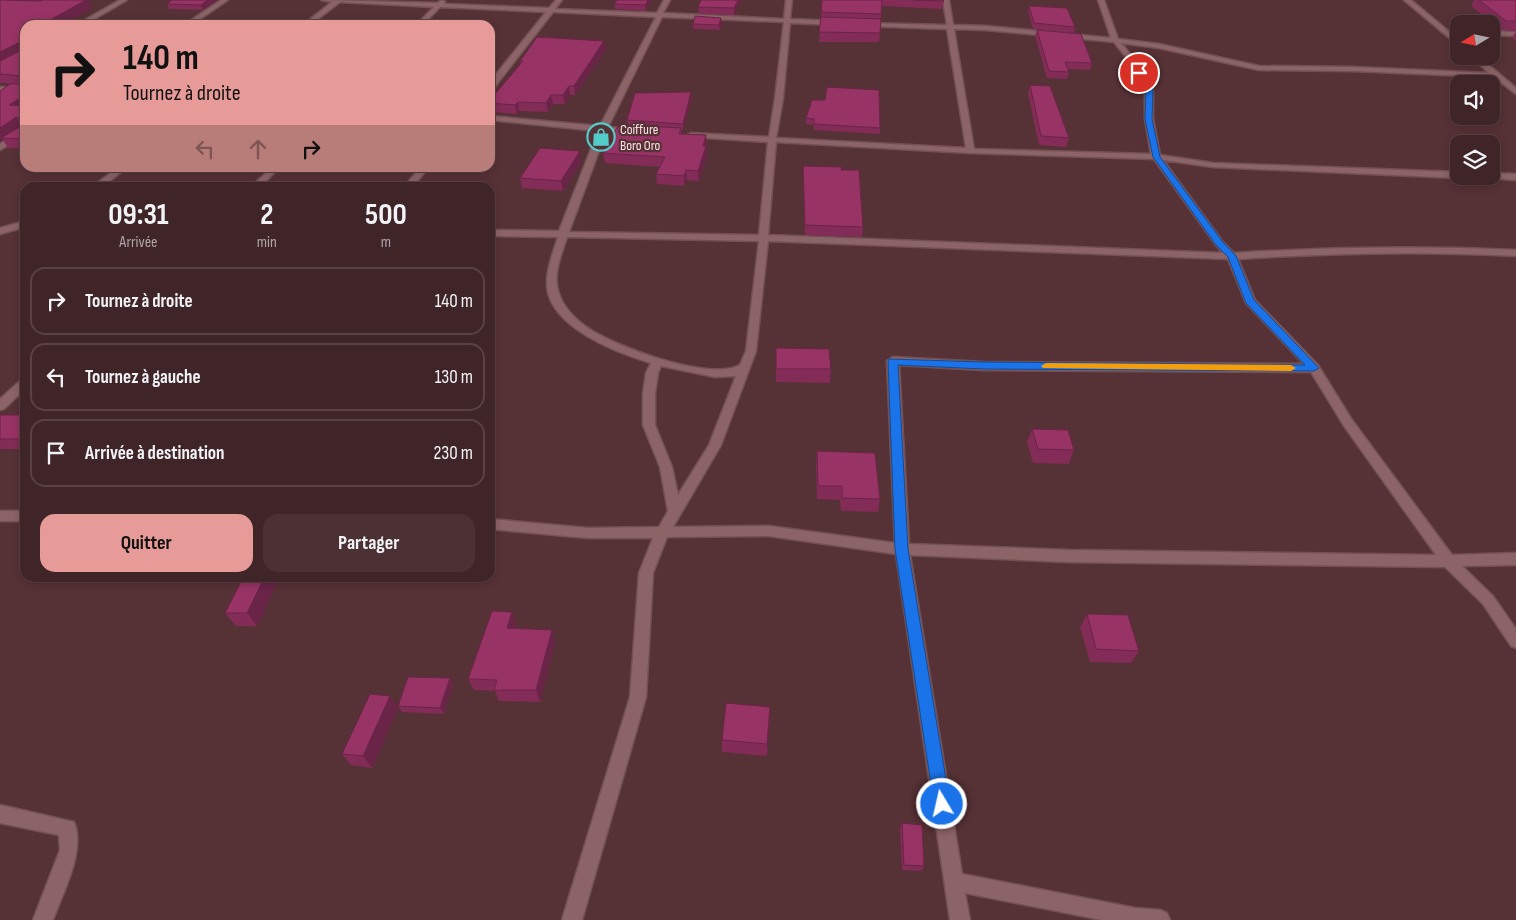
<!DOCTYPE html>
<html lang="fr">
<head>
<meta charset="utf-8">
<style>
  :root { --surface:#402528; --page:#4b3134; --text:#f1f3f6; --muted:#aea5a8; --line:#594245; --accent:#e69b98 }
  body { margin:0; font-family:"Sofia Sans Condensed",sans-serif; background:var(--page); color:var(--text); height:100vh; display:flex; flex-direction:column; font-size:19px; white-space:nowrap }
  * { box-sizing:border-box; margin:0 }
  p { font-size:16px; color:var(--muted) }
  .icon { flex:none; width:28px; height:28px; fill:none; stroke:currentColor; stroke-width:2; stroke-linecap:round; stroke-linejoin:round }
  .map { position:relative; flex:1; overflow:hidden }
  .details { position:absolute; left:20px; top:182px; width:475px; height:400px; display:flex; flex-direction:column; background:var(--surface); border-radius:15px; box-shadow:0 2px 8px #0003,0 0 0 1px var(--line) }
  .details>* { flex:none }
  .hud { position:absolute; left:20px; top:20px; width:475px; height:152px; border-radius:15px; box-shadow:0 2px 8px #0003,0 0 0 1px var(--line); background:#e69b98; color:#111; overflow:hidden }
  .needle { width:32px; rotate:260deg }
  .controls { position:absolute; left:1450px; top:15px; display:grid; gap:10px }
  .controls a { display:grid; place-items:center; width:50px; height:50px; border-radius:10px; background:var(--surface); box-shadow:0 2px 8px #0003,0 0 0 1px var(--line); font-size:25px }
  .pin { position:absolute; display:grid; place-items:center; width:42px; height:42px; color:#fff; margin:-21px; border:2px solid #fff; border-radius:50%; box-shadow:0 1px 5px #0007 }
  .me { position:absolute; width:55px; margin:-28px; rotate:351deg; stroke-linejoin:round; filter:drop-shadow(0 0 4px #0008) }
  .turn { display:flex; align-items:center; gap:18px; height:105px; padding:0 20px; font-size:22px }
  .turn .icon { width:65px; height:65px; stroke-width:2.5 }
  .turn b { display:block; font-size:35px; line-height:42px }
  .lanes { display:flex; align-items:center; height:48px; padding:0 20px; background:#0003; justify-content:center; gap:25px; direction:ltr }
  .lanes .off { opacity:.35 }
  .eta { display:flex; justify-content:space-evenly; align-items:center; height:85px; text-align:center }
  .eta b { font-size:30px; font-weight:700; line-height:35px }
  .button { display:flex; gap:10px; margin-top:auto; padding:10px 20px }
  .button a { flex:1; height:58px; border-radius:15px; background:var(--accent); color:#111; font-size:20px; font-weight:700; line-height:58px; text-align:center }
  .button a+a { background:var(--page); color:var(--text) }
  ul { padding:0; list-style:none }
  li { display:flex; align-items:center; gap:15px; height:68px; margin:0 10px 8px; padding:0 10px; border:2px solid var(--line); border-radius:15px }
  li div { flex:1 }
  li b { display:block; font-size:19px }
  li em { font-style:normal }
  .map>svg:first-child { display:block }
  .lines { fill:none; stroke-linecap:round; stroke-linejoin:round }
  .minor-casing { stroke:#715155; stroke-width:3 }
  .minor { fill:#8c6366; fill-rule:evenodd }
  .wall { fill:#822c57 }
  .shaded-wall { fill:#6a2447 }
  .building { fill:#973365; stroke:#6a2447 }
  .route { fill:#1a73e8; stroke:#114b97 }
  .slow { fill:#f59e0b }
  .labels { text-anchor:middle; stroke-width:4.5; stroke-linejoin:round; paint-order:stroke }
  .far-poi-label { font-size:14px; fill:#fde4e6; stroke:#563135; text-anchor:start }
</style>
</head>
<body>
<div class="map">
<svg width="1516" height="920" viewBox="0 0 1516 920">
  <rect width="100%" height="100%" fill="#563135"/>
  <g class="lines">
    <g class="minor-casing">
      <g id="minor">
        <polygon points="120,0 127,0 84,25 76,25"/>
        <polygon points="221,0 228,0 191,25 184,25"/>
        <path d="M321,0l116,3 5,-3 3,2 -1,2 105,4 7,-8h6l-7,9 102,4 7,-13h6l-7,13 121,6 2,-19h6l-2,19 47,2 3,2 -3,2 -47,-2 -7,75 -7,40 190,10 -19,-119 -83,-3 -2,-1v-2l85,2 -4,-25h6l4,25 33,1 125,12 -13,-38h6l14,39 41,5 100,22 93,1 137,6 -18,-17h7l38,32v6l-22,-17 -142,-6 -93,-1 -100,-22 -38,-5 10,12 22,34v30l7,36 53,8 246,9v4h3l-3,2 -246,-11 -50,-7 59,81 12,12c95,-6 188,-7 282,-3v6c-93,-5 -185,-3 -278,3l17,41 63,65 34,55 100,135 64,-2v12l-54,1 31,30 23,33v19l-5,-2 -28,-42 -38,-37 -377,-5 -158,-7 52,319 173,34 25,2 7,3 3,7h-68l-137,-27 5,27h-20l-54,-366 -127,-18 -102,1 -14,36 -7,124 -64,223h-20l68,-223 9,-124 14,-35h-65l-98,-9v-10l98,9 71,-1 9,-16 -8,-44 -17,-42v-32l3,-20 5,-10c-33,-10 -101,-35 -104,-77 -1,-16 6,-33 11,-49l-68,-1v-6l69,1 39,-100 -108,-11v-4l110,10 56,-109 -103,-5 -60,77h-3v-7l56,-70 -106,-5 -17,18h-7l18,-18 -94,-5 -30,23h-7l29,-23zM662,17l122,5 -9,76 -6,39 -78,-4 -4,2 4,2 77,5 -9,93 -190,-3 37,-100 27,1 4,-2 -4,-2 -25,-2zM954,29l32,1 128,12 11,14 20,33v30l6,35 -177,-5zM776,142l194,11 184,6 62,86 7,8 -455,-18zM567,237l192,4 -13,110 -6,14c-30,17 -128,-19 -155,-39 -12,-9 -24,-22 -27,-36 -5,-17 4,-37 9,-53zM768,241l460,18 18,44 58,61 -321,-2 -90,-5 -6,4 8,182 -126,-17 -96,1 48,-82 35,-94zM899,365l84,5 328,2 33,54 92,129 -368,-5 -159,-6zM661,366l54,11 21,-1 -27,69 -31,50 -6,-28 -17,-42v-32l3,-20z"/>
        <polygon points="1404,0 1411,0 1459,40 1459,46"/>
        <polygon points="1491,31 1516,32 1516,36 1491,35"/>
        <polygon points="0,87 25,88 25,92 0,91"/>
        <polygon points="22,129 25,129 25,135 0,150 0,144"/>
        <polygon points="117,168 126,168 101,188 91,188"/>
        <polygon points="271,168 279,168 259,188 250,188"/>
        <polygon points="420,168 428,168 412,188 403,188"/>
        <polygon points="1491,173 1516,174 1516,180 1488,178 1487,176 1491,176"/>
        <polygon points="25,221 25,227 0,234 0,228"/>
        <polygon points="25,379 25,389 4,409 0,410 0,399 21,380"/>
        <rect x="0" y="511" width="25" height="10"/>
        <path d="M0,805l74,17c12,28 -11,70 -21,98h-20l27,-70 -1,-15 -59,-12z"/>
      </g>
    </g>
    <use href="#minor" class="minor"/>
  </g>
  <g class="wall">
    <polygon points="0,0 92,8 61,25 25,25 25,149 8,148 3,140 0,142 0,91 15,84 0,83"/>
    <polygon points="218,0 203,10 169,9 167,4"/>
    <polygon points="652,0 645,11 615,9 614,4"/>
    <polygon points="741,0 734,15 699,14 698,7"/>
    <polygon points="822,0 943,0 944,1 942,9 882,6 879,42 819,42"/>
    <polygon points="1474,0 1516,0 1516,41 1512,38 1516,31 1501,30 1471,6"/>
    <polygon points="1029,6 1075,27 1074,33 1033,29 1028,11"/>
    <polygon points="722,23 720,30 693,29 693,24"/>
    <polygon points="1037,30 1092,63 1090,70 1068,69 1069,72 1067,79 1047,78 1035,36"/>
    <polygon points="606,49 575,95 570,95 565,104 553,104 548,112 519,111 517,114 490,112 490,100 520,64 520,61"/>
    <polygon points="1030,85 1069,138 1066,147 1039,145 1028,94"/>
    <polygon points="692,98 683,130 681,130 681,134 706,135 707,156 699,181 687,180 684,186 657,184 656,174 660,167 605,163 603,153 628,126 627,120"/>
    <polygon points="806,118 880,128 880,134 814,130 814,125 806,124"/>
    <polygon points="581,162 563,191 522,188 520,178"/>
    <polygon points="803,166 841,170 863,227 862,237 805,235 803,175"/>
    <polygon points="304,168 358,168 355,171"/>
    <polygon points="776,348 831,369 830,383 776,382"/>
    <rect x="0" y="415" width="25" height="34"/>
    <polygon points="1032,429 1074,450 1069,464 1033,463 1027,442"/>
    <polygon points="817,451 880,499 878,512 841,511 840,500 817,499 816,465"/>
    <polygon points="243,578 279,578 257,626 236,626 225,613"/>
    <polygon points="1087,614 1139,651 1131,663 1090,662 1080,627"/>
    <polygon points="516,624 515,628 555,642 540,702 499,701 495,691 474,690 468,679"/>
    <polygon points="450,678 453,684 444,714 402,712 398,706"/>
    <polygon points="390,696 398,708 372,768 351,765 342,754"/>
    <polygon points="770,719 767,756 722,752 722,740"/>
    <polygon points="902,823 924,866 922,871 902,870 900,829"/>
  </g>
  <g class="shaded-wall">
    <polygon points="86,0 88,0 92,8 61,25 41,25"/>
    <polygon points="208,0 218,0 203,10 201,5"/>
    <polygon points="648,0 652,0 645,11 645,5"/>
    <polygon points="738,0 741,0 734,15 734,8"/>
    <polygon points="721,18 722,23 720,30 719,25"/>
    <polygon points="604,41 606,49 575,95 574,86"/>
    <polygon points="20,42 25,51 1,63 0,61 0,52"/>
    <polygon points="569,86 570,95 565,104 563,95"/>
    <polygon points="691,92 692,98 683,130 683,124"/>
    <polygon points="25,95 25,108 9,105"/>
    <polygon points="551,95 553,104 548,112 546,103"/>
    <polygon points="518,102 519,111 517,114 515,105"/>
    <polygon points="16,117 22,127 1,138 3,140 0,142 0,128"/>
    <polygon points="706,135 707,156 699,181 698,171"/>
    <polygon points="580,151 581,162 563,191 561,181"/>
    <polygon points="686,170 687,180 684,186 684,176"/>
    <polygon points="264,578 279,578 257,626 247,613"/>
    <polygon points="512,612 516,624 511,639 507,628"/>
    <polygon points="552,630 555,642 540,702 536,690"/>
    <polygon points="450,678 453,684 444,714 440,708"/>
    <polygon points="390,696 398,708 372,768 363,756"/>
    <polygon points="770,707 770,719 767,756 767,744"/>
  </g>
  <g class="building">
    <polygon points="0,0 40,1 43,0 86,0 41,25 25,25 25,34 21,36 25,37 25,95 9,105 25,106 25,139 1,138 20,127 20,118 16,117 0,128 0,91 10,84 21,84 20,77 22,76 0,74 0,61 20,51 20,42 0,52"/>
    <polygon points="172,0 208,0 201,5 167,4"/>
    <polygon points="617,0 648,0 645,5 614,4"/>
    <polygon points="701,0 738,0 734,8 698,7"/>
    <polygon points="822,0 882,0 881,14 821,12"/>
    <polygon points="913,0 943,0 944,1"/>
    <polygon points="1479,0 1516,0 1516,21 1506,21"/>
    <polygon points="1029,6 1067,8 1075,27 1034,23"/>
    <polygon points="695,16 721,18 719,25 693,24"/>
    <polygon points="821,17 881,19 880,33 819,32"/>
    <polygon points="1037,30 1081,34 1092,63 1065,62 1069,72 1049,71"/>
    <polygon points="537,37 604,41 574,86 569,86 563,95 551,95 546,103 518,102 515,105 490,103 490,100 523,61 520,61"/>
    <polygon points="1030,85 1050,86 1069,138 1041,136"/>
    <polygon points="827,87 879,90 880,128 814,124 814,119 806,118 812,100 825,100"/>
    <polygon points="691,92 683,124 627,120 635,93"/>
    <polygon points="624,125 681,128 679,134 706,135 703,146 706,146 698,171 686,170 684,176 656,174 665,157 603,153 618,126"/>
    <polygon points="540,148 580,151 561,181 520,178"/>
    <polygon points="803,166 842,167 841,170 859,170 863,227 805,225"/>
    <polygon points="776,348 829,349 831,369 776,369"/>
    <rect x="0" y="415" width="25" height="24"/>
    <polygon points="1032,429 1068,430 1074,450 1038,449"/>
    <polygon points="817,451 875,453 880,499 842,498 842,486 818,486"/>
    <polygon points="243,578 264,578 247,613 225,613"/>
    <polygon points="492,611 512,612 507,628 552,630 536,690 494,690 497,680 468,679"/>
    <polygon points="1087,614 1128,615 1139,651 1096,649"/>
    <polygon points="408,677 450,678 440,708 398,706"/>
    <polygon points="370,694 390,696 363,756 342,754"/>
    <polygon points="726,703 770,707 767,744 722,740"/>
    <polygon points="902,823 922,825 924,866 904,865"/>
  </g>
  <polygon class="route" points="1137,71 1141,71 1153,89 1152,119 1160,157 1222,241 1236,256 1254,300 1319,368 1314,371 983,369 898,365 908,549 950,804 947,809 942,812 936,809 934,804 895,549 888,362 889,359 983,362 1305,365 1246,303 1228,257 1216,245 1153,157 1145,119 1146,89"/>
  <polygon class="slow" points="1046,363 1291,365 1296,368 1291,371 1043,368 1041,366"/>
  <defs>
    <g id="shop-ring" transform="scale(1.4375)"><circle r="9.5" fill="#563135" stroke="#53cdca" stroke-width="1.5"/><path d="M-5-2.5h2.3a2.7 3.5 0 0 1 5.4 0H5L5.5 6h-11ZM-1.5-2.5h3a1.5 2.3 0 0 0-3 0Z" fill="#53cdca"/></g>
  </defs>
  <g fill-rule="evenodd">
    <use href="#shop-ring" x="601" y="137"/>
  </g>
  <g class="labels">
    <g class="far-poi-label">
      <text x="620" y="134">Coiffure<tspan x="620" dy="16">Boro Oro</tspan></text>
    </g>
  </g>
</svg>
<div class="controls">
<a><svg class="needle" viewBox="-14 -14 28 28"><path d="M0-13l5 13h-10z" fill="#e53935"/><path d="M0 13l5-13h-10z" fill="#aea5a8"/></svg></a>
<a><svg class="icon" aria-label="sound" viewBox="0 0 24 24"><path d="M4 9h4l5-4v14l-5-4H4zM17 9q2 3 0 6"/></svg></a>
<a><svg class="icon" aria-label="layers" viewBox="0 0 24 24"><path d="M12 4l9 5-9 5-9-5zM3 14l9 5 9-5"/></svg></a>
</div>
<div class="pin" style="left:1139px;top:73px;background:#d93025"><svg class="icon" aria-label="arrive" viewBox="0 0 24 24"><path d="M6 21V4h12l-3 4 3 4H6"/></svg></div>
<svg class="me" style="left:942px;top:804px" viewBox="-20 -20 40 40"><circle r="17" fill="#1a73e8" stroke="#fff" stroke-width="3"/><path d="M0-11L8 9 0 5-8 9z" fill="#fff"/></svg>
<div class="hud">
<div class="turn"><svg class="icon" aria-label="right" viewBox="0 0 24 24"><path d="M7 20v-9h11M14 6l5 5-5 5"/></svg><div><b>140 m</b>Tournez à droite</div></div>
<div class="lanes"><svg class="icon off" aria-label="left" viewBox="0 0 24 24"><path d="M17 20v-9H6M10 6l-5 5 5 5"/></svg><svg class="icon off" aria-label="ahead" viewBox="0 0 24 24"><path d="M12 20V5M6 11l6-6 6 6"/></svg><svg class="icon" aria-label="right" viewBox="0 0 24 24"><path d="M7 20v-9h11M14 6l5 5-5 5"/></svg></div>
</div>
<section class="details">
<div class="eta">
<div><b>09:31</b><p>Arrivée</p></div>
<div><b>2</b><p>min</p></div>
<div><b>500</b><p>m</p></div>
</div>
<ul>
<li><svg class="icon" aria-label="right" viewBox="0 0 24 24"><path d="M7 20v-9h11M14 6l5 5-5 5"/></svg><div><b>Tournez à droite</b></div><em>140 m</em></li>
<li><svg class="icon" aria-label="left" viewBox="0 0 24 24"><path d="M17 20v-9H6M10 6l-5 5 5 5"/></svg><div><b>Tournez à gauche</b></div><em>130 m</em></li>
<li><svg class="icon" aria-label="arrive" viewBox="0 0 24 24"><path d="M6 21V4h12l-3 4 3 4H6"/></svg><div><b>Arrivée à destination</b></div><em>230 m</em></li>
</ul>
<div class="button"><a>Quitter</a><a>Partager</a></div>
</section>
</div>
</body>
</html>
